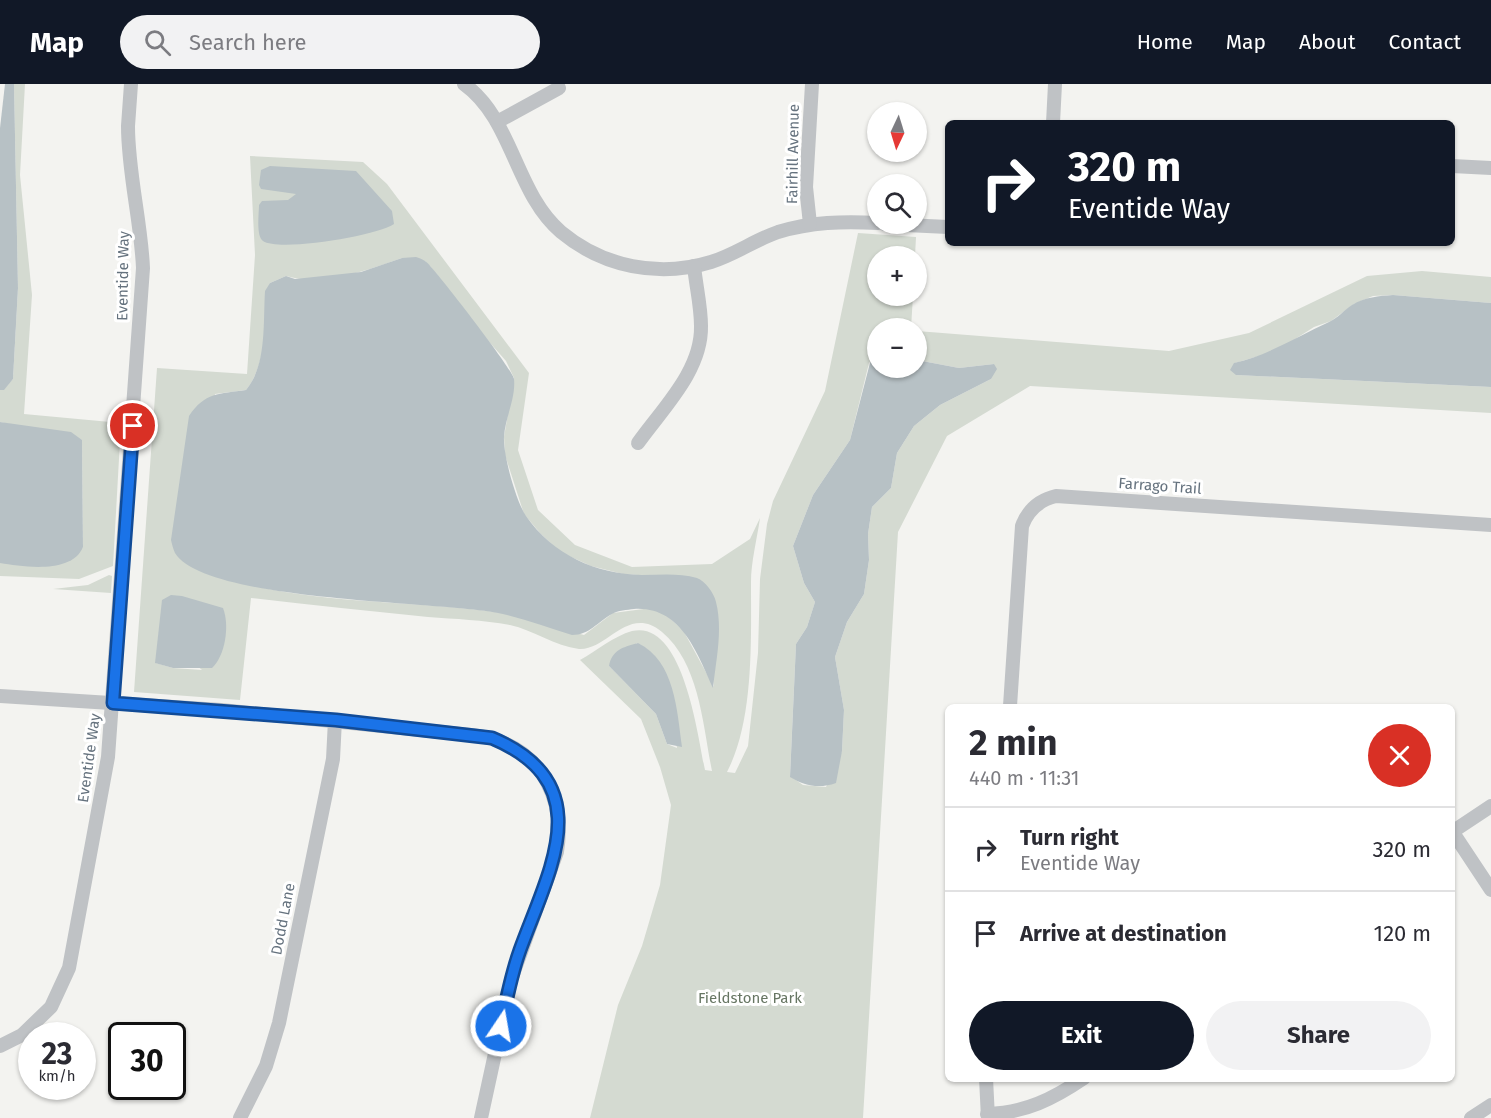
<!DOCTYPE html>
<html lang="en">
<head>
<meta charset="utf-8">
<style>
  :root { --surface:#fff; --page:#f2f2f3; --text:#2b2b33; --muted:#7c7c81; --line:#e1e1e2; --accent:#111827 }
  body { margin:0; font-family:"Fira Sans",sans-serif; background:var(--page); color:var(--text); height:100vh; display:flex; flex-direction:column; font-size:22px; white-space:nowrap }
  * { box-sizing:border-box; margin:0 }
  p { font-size:20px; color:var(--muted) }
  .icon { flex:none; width:33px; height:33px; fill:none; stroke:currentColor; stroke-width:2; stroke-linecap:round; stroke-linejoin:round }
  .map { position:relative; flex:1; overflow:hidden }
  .panel { position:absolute; left:945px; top:620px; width:510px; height:378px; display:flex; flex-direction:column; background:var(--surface); border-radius:9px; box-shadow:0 2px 4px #0004 }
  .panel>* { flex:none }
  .hud { position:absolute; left:945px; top:36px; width:510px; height:126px; border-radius:9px; box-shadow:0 2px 4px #0004; background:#111827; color:#fff; overflow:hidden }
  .needle { width:39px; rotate:184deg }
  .buttons { position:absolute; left:867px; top:18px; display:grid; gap:12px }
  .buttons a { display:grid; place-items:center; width:60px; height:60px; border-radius:50%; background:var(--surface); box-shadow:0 2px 4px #0004; font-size:30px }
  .speed { position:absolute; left:18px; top:938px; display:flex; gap:12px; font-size:30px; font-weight:700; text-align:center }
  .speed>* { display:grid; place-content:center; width:78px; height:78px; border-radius:50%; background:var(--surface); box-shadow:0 2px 4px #0004; line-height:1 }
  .speed small { font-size:15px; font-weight:400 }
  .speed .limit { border:3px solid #111; border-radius:9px; background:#fff; color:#111 }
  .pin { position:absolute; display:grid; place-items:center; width:51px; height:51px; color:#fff; margin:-26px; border:3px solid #fff; border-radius:50%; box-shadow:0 2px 6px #0007 }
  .me { position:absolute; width:66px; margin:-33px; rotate:12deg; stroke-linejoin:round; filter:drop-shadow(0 0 4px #0008) }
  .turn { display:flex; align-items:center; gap:21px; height:126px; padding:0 24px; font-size:27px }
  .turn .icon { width:78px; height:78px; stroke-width:2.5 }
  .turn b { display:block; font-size:42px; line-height:51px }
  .round { display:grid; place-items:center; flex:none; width:63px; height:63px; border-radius:32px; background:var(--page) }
  .summary { display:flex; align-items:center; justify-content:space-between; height:102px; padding:0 24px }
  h1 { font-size:36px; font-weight:700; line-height:45px }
  .action { display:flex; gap:12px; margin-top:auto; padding:12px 24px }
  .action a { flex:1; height:69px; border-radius:36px; background:var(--accent); color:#fff; font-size:24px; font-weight:700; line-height:69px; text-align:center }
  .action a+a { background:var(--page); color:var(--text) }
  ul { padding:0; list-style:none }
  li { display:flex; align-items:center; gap:18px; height:84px; padding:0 24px; border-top:2px solid var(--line) }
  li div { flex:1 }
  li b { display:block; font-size:22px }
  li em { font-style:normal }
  header { display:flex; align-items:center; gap:36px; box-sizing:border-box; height:84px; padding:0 30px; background:var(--accent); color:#fff }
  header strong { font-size:28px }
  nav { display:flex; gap:33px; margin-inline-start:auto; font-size:21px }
  .search { width:420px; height:54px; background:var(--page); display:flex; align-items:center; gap:15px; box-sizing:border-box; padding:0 21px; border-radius:33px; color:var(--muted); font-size:22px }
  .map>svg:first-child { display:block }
  .green { fill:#d4dad1; fill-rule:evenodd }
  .water { fill:#b7c1c5 }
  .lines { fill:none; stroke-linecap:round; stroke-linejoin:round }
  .street { stroke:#bfc2c5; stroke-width:14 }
  .route-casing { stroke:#114b97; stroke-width:15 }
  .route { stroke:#1a73e8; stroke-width:10 }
  .labels { text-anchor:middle; stroke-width:6; stroke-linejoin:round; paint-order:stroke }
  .street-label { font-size:15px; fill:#65727e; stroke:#fff }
  .park-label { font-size:15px; fill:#677663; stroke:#fff }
</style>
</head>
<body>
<header>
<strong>Map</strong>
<div class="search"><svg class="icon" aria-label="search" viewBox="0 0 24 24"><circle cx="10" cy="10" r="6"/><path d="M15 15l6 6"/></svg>Search here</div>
<nav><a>Home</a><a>Map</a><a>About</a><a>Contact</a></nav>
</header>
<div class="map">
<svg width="1491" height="1034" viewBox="0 0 1491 1034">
  <rect width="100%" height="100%" fill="#f3f3f0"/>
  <g class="green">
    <polygon points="14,0 25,0 20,91 32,211 24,330 121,339 113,482 79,495 0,492 0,479 56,481 83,463 82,356 0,338 0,306 4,305 13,295 18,204"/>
    <path d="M250,72l113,6 24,22 142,189 -11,77 20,60 37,35 57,22 80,-3 38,-25 10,-21c-3,21 -9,44 -9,64 0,59 3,138 -24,190l8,1 13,-27 10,-93 2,-74 7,-55 6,-23 52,-110 33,-158 58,4 -1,19h-37v40h35l-2,32h-33l-1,26 -8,9 -19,77 -37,55 -20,51 11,37 11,19 -8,25 -11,17 -6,132 13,9 23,2 16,-36 2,-41 -9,-53 12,-35 17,-28 5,-34 -1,-26 4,-27 19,-19 6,-35 17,-27 26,-21 51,-26 3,-15 -35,4 -42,-8v-29l252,20 80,-18 118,-57 55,-5 69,6v26l-98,-8 -20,1 -19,8 -23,17 -17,6 -25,16 -23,11 -31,9 1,12 255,12v26l-461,-27 -83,50 -49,96 -35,586h-273l28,-113 24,-59 18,-61 11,-80 -11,-38 -19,-48 -61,-59c16,-9 34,-24 52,-29 52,-12 66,107 73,139l7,1c-9,-44 -12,-107 -50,-139 -34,-28 -55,19 -83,17 -24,-3 -46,-19 -69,-24 -27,-5 -55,-6 -82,-8 -59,-6 -118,-12 -177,-19l-11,102 -106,-8 23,-324 90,6 8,-119zM402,174l23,3 5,5 47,62 29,33 8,17 -10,59 1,18 19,59 16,19 20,19 31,14 32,8 76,5 15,108 -31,-57 -18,-16 -14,-6 -38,5 -29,22c-29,-7 -59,-18 -89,-23 -102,-14 -211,-5 -307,-48l27,-170 31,-4c22,-27 19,-73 24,-107l16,-7c37,11 82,-6 116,-18zM159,549l43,37 -29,-2 -17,-5zM637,559c39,19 36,68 40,105l-10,-4 -11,-30 -47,-48z"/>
    <polygon points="109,491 112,492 111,509 53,505 88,501"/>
  </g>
  <g class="water">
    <polygon points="5,0 14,0 18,204 13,295 4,306 0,306 0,44"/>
    <path d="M270,82l86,5 36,40 2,13c-17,12 -115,28 -131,17 -7,-5 -4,-28 -4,-36l3,-4 26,-1 8,-6 -35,-5 -2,-4 2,-15z"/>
    <path d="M416,173c6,2 11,4 15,10 12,13 82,103 83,112 2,19 -9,39 -10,58 -1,18 12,64 22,79 27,39 70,58 116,59 18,0 38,-2 55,3 8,3 17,15 19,24 7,28 0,58 -3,86 -16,-35 -32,-82 -79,-79 -7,1 -16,1 -22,5 -15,8 -22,21 -40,21 -24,-7 -49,-17 -74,-22 -60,-12 -293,-11 -323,-60 -2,-4 -3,-9 -4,-13l18,-124c16,-24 30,-22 57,-26 21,-25 17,-67 19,-99l5,-8 16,-7 9,3 66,-7 41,-14z"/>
    <path d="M1393,211l98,8v84l-255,-12 -6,-5 4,-7c35,-8 64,-27 95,-41 9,-4 15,-12 23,-17 13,-8 27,-9 41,-10z"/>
    <path d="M877,270l1,14h38l1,-8 42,8 35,-4 3,5 -6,10 -51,26 -26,21 -17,27 -6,35 -19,19 -4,27 1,26 -5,34 -17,28 -12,35 9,53 -2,41 -6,32c-17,6 -31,3 -46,-6l6,-133 11,-17 8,-25 -11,-19 -11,-37 20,-51 37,-55 20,-77z"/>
    <path d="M0,338l71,10 11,8 1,107c-11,27 -59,20 -83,16z"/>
    <path d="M171,511l11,1 41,12c7,18 2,48 -11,60h-39l-18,-5 7,-63z"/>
    <path d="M638,559c37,18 39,68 44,104l-15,-3 -11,-30 -47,-48c3,-16 14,-19 29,-23z"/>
  </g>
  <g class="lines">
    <g class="street">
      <path d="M464,0c49,35 51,109 97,148 42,35 98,46 150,30 23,-7 44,-22 67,-30 33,-10 65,-11 100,-9"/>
      <polyline points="497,38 559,4"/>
      <polyline points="1053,39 1055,0"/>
      <polyline points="1452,82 1491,84"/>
      <polyline points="810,140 806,103 812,0"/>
      <polyline points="885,140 948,143"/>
      <path d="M638,359c24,-34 64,-72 63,-117 0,-20 -5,-40 -7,-60"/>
      <path d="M0,612l221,14 240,24c10,1 22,2 32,5 51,15 72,63 64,113l-46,128 -30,138"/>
      <path d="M1010,622l12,-180c6,-16 17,-26 34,-30l435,29"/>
      <polyline points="1452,747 1491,806"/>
      <polyline points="1452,748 1491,722"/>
      <path d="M0,962l22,-11 29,-28 18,-39 39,-211 35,-489c-2,-47 -15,-95 -15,-142 1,-14 2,-28 3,-42"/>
      <polyline points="986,994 988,1034"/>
      <path d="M987,1030c38,-1 66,-15 97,-36"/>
      <polyline points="240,1034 266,982 279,939 333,675 335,636"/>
      <polyline points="1471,1034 1491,1021"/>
    </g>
  </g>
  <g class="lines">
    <g class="route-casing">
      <path id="route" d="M133,342l-20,277 223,17 156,18c109,46 57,132 28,212 -9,25 -14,51 -19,76"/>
    </g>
    <use href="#route" class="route"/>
  </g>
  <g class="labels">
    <g class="street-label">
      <text transform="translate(793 70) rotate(-89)" y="5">Fairhill Avenue</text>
      <text transform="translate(123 192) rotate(-89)" y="5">Eventide Way</text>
      <text transform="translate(1160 402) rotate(4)" y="5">Farrago Trail</text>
      <text transform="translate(89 674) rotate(-82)" y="5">Eventide Way</text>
      <text transform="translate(283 835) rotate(-79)" y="5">Dodd Lane</text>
    </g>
    <g class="park-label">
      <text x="750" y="919">Fieldstone Park</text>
    </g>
  </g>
</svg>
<div class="buttons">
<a><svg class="needle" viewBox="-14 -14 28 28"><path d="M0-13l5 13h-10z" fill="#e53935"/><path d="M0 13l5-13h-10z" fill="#7c7c81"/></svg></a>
<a><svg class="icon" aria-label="search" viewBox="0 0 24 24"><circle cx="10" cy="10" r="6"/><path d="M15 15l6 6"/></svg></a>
<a>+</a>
<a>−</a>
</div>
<div class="speed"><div>23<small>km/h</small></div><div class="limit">30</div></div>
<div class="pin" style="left:133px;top:342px;background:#d93025"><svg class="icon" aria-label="arrive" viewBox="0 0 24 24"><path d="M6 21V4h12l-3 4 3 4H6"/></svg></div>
<svg class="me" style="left:501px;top:942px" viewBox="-20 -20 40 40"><circle r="17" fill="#1a73e8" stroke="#fff" stroke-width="3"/><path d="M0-11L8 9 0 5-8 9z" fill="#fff"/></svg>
<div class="hud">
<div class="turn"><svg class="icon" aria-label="right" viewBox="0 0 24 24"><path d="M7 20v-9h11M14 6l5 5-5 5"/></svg><div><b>320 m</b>Eventide Way</div></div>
</div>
<section class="panel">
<div class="summary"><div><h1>2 min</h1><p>440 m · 11:31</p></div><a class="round" style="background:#d93025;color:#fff"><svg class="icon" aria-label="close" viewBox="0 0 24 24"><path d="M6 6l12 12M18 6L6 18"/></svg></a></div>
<ul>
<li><svg class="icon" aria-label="right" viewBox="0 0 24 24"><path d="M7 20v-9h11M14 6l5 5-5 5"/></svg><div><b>Turn right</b><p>Eventide Way</p></div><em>320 m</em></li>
<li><svg class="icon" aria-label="arrive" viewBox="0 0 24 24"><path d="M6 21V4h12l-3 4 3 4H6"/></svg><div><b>Arrive at destination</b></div><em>120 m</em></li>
</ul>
<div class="action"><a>Exit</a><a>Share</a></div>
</section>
</div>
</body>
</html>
